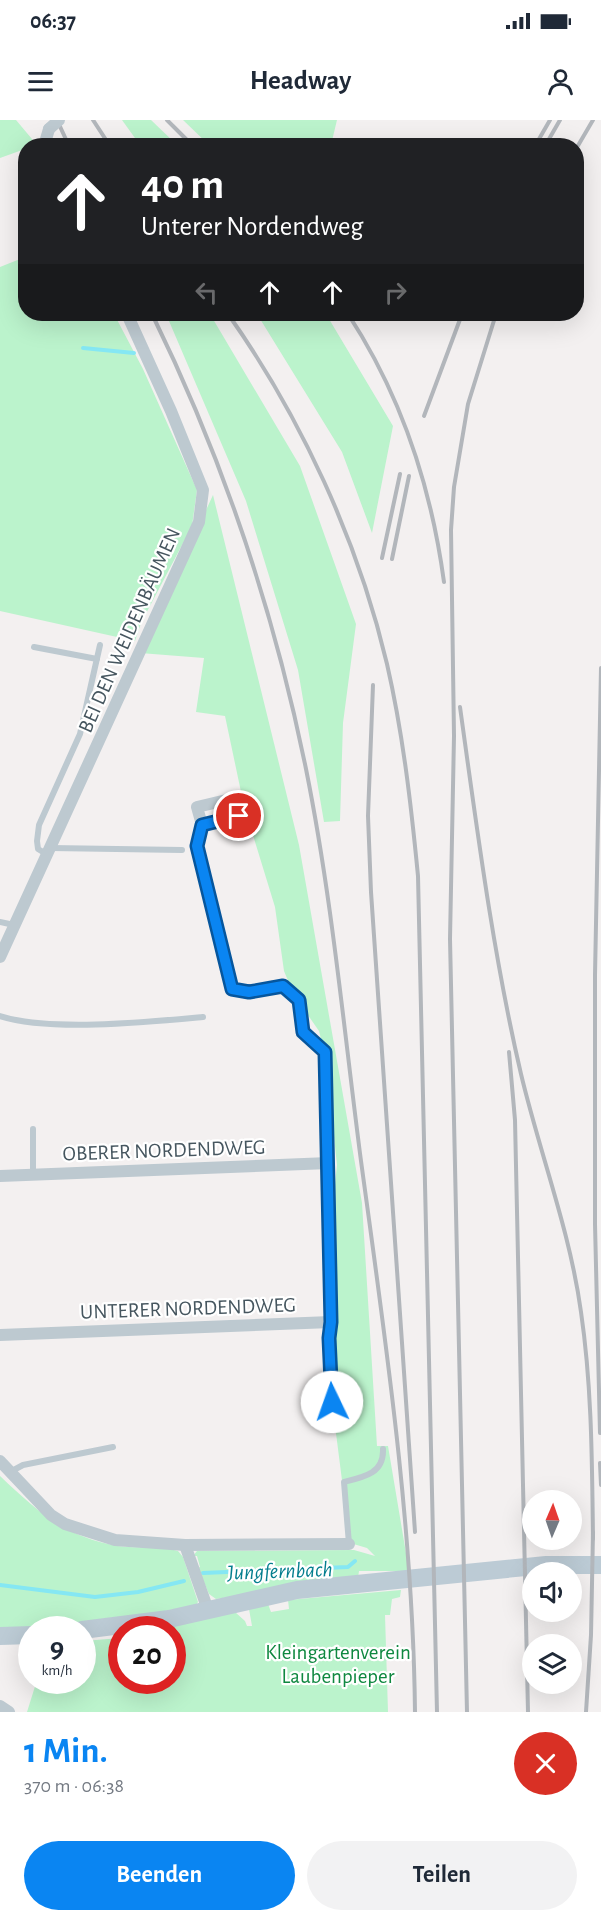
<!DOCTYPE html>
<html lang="de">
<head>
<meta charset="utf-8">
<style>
  :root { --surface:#fff; --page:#f2f2f3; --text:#1f2937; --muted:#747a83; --accent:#0a85f2 }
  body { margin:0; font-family:"Alegreya Sans",sans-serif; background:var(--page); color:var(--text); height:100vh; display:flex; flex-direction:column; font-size:22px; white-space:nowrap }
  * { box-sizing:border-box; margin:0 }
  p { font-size:20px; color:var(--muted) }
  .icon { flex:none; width:33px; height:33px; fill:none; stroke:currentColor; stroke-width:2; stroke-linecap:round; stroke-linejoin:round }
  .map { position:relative; height:1592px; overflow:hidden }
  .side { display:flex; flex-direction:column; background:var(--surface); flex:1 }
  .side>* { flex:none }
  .hud { position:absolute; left:18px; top:18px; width:566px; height:183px; border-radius:24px; box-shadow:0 6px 24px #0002; background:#202124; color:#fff; overflow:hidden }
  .needle { width:39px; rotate:2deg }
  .controls { position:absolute; left:522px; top:1370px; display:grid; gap:12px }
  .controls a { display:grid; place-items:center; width:60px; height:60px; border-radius:50%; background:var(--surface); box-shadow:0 6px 24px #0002; font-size:30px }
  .speed { position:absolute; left:18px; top:1496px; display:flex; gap:12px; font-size:30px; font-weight:700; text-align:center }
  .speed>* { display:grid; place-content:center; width:78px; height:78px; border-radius:50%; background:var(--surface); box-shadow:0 6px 24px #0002; line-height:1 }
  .speed small { font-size:15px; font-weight:400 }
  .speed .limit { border:9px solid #d22; background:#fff; color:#111 }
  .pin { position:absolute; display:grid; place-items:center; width:51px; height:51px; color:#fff; margin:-26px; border:3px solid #fff; border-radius:50%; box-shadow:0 2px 6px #0007 }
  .me { position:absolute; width:66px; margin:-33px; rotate:357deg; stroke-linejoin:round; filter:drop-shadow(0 0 4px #0008) }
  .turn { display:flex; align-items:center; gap:21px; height:126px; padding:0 24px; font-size:27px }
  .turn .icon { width:78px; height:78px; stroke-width:2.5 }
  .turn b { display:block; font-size:42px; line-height:51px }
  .lanes { display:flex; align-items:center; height:57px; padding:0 24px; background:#0003; justify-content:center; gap:30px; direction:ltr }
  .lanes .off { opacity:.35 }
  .round { display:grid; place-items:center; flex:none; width:63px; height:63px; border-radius:32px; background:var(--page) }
  .overview { display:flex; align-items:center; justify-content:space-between; height:102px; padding:0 24px }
  h1 { font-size:36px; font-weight:700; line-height:45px; color:var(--accent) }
  .button { display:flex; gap:12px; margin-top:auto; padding:12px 24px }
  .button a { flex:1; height:69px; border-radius:36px; background:var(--accent); color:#fff; font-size:24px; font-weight:700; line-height:69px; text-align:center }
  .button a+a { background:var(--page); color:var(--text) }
  .status { display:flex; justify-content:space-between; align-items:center; height:42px; padding:0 30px; background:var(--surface); direction:ltr }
  .status svg { height:16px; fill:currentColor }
  header { display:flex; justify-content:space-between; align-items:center; height:78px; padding:0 24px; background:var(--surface); font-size:27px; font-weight:700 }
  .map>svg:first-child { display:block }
  .green { fill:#bbf3cc }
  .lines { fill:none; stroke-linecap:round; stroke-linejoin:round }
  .stream { stroke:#85e7f3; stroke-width:4 }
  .lane { stroke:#bdc9d0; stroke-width:6 }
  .street { stroke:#bdc9d0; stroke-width:12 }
  .secondary { stroke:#bccbd5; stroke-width:18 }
  .rail { stroke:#b2b6bb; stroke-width:4 }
  .street-bridge { stroke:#bdc9d0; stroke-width:12 }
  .route-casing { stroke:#06569d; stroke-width:15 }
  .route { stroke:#0a85f2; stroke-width:10 }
  .labels { text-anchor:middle; stroke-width:4.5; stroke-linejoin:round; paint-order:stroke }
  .street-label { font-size:21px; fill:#46565f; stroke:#fff }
  .park-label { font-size:21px; fill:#0f8840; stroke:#fff }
  .water-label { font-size:22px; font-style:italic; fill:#047e8e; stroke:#fff }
</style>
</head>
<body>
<div class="status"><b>06:37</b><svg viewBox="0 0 49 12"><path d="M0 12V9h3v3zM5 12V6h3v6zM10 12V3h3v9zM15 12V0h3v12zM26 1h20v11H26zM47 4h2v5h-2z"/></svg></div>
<header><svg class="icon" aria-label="menu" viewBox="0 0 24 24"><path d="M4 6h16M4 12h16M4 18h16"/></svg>Headway<svg class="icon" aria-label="person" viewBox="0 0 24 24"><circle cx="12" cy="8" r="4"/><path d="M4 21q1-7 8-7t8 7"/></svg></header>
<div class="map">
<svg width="601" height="1592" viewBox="0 0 601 1592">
  <rect width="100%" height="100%" fill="#f3f0f0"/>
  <g class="green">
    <polygon points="0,0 16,0 37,25 26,26 25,29 0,38"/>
    <polygon points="122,0 151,0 177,25 140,25"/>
    <polygon points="183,0 337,0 331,25 210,26"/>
    <polygon points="25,137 26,194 114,194 143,249 197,370 192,406 141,503 135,521 0,491 0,147"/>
    <polygon points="166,194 210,194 300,346 356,504 343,603 340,701 324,702 298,550 246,381"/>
    <polygon points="257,194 326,194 393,306 372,413 342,332"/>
    <polygon points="213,375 299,725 362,1083 377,1326 388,1326 409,1451 359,1451 358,1458 216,1479 209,1474 198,1448 200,1447 197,1436 193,1436 197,1431 354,1430 375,1436 367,1428 350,1423 332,1282 329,1121 337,1045 325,935 319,911 294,875 284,851 275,787 244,686 225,596 196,592 204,538 140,533"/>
    <path d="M0,1356c37,35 65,61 118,70 19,3 41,-1 60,5l5,6 15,45 -2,3 -98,19 -98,6z"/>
    <polygon points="401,1470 400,1477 392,1479 390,1495 385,1495 388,1592 27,1592 37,1560 82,1560 83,1521 121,1518 122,1560 172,1560 172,1509 161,1509 235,1492 245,1501 247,1506 252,1506 249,1489 268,1484 271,1492 289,1489 288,1480"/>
  </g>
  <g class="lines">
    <g class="stream">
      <polyline points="83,228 134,233"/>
      <polyline points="203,1453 348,1447 355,1441"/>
      <polyline points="0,1465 95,1477 138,1472 184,1461"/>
    </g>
    <g class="lane">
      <polyline points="34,527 97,539"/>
      <polyline points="51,728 182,730"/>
      <polyline points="48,735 38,729 37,721 39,705 80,614 100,525"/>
      <polyline points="0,802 14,805"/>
      <path d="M0,896c49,16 149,6 203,1"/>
      <polyline points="33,1009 33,1055"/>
      <polyline points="331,1202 329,1218 332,1282"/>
      <polyline points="10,1352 23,1345 113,1327"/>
      <path d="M349,1424l-5,-62c21,-5 40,-9 39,-33"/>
    </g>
    <g class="street">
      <polyline points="44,26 49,9"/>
      <polyline points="202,705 239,696 235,678 197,687 202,705 197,726 232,869 249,872 283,866 299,880 303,912 325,931 329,1043"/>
      <polyline points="0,837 199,402 203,370 171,291 127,194"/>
      <polyline points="0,1056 329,1043 331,1202 0,1215"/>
      <polyline points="0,1341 51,1395 65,1404 115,1420 185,1425 349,1424"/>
      <polyline points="185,1425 208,1490"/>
      <polyline points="0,1586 9,1592"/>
    </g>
    <g class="secondary">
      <polyline points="82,1510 169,1499 297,1470 546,1445 601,1445"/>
      <polyline points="0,1516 32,1515"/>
    </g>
    <g class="rail">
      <polyline points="57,0 69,26"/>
      <polyline points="93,0 110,26"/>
      <polyline points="167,0 193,26"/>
      <polyline points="535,26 550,0"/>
      <polyline points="545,26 560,0"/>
      <polyline points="576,29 593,0"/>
      <path d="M152,194c71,145 122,297 154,455 26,129 38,262 55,392 25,183 52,366 54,551"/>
      <path d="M228,194c73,103 130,227 159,350 16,70 24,140 31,212l19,836"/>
      <path d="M348,194c53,81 83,172 96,268"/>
      <polyline points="424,296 462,194"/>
      <polyline points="382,438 400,354"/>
      <polyline points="392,439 409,356"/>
      <polyline points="373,565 368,696 371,772 415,1412"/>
      <path d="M460,587c17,122 33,247 61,367 19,80 49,157 60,238 11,75 11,151 12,227"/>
      <polyline points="509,932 515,1000 528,1592"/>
      <polyline points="600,1313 595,1104 595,855 601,548"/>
      <polyline points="600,1343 601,1365"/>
      <polyline points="467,1592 450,819 454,616 451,410 454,367 468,284 496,194"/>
      <polyline points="586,1592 591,1515 593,1412"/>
    </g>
    <polyline class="street-bridge" points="49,9 59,0"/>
  </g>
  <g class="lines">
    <g class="route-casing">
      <polyline id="route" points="239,696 202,705 197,726 232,869 249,872 283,866 299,880 303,912 325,932 331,1202 329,1218 332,1282"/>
    </g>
    <use href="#route" class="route"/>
  </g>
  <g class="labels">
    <g class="street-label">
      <text transform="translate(129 510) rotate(-66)" y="7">BEI DEN WEIDENBÄUMEN</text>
      <text transform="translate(164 1030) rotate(-2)" y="7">OBERER NORDENDWEG</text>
      <text transform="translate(188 1188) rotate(-2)" y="7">UNTERER NORDENDWEG</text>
    </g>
    <g class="park-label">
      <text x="338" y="1539">Kleingartenverein<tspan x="338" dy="24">Laubenpieper</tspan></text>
    </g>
    <g class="water-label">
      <text transform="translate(280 1450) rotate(-2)" y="8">Jungfernbach</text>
    </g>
  </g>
</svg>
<div class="controls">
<a><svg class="needle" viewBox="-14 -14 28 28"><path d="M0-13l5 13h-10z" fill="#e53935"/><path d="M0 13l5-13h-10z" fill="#747a83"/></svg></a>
<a><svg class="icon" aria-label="sound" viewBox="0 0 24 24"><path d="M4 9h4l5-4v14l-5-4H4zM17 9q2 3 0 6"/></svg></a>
<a><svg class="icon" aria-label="layers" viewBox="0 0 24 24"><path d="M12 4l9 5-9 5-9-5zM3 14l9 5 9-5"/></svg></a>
</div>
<div class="speed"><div>9<small>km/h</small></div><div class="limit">20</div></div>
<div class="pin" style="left:239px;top:696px;background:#d93025"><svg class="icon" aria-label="arrive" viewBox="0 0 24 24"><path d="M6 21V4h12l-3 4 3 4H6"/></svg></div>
<svg class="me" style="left:332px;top:1282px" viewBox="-20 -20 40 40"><circle r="19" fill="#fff"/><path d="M0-13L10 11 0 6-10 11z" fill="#0a85f2"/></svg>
<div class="hud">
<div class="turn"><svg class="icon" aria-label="ahead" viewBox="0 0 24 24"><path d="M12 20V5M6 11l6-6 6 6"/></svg><div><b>40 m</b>Unterer Nordendweg</div></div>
<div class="lanes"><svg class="icon off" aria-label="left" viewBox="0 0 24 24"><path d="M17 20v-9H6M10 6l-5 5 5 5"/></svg><svg class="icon" aria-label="ahead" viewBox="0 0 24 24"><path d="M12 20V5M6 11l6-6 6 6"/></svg><svg class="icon" aria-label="ahead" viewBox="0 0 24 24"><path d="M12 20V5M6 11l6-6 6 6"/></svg><svg class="icon off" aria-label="right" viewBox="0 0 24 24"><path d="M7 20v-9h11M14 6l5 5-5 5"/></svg></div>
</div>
</div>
<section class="side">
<div class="overview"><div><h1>1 Min.</h1><p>370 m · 06:38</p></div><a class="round" style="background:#d93025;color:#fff"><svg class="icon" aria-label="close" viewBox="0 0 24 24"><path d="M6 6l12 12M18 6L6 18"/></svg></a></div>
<div class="button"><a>Beenden</a><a>Teilen</a></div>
</section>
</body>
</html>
